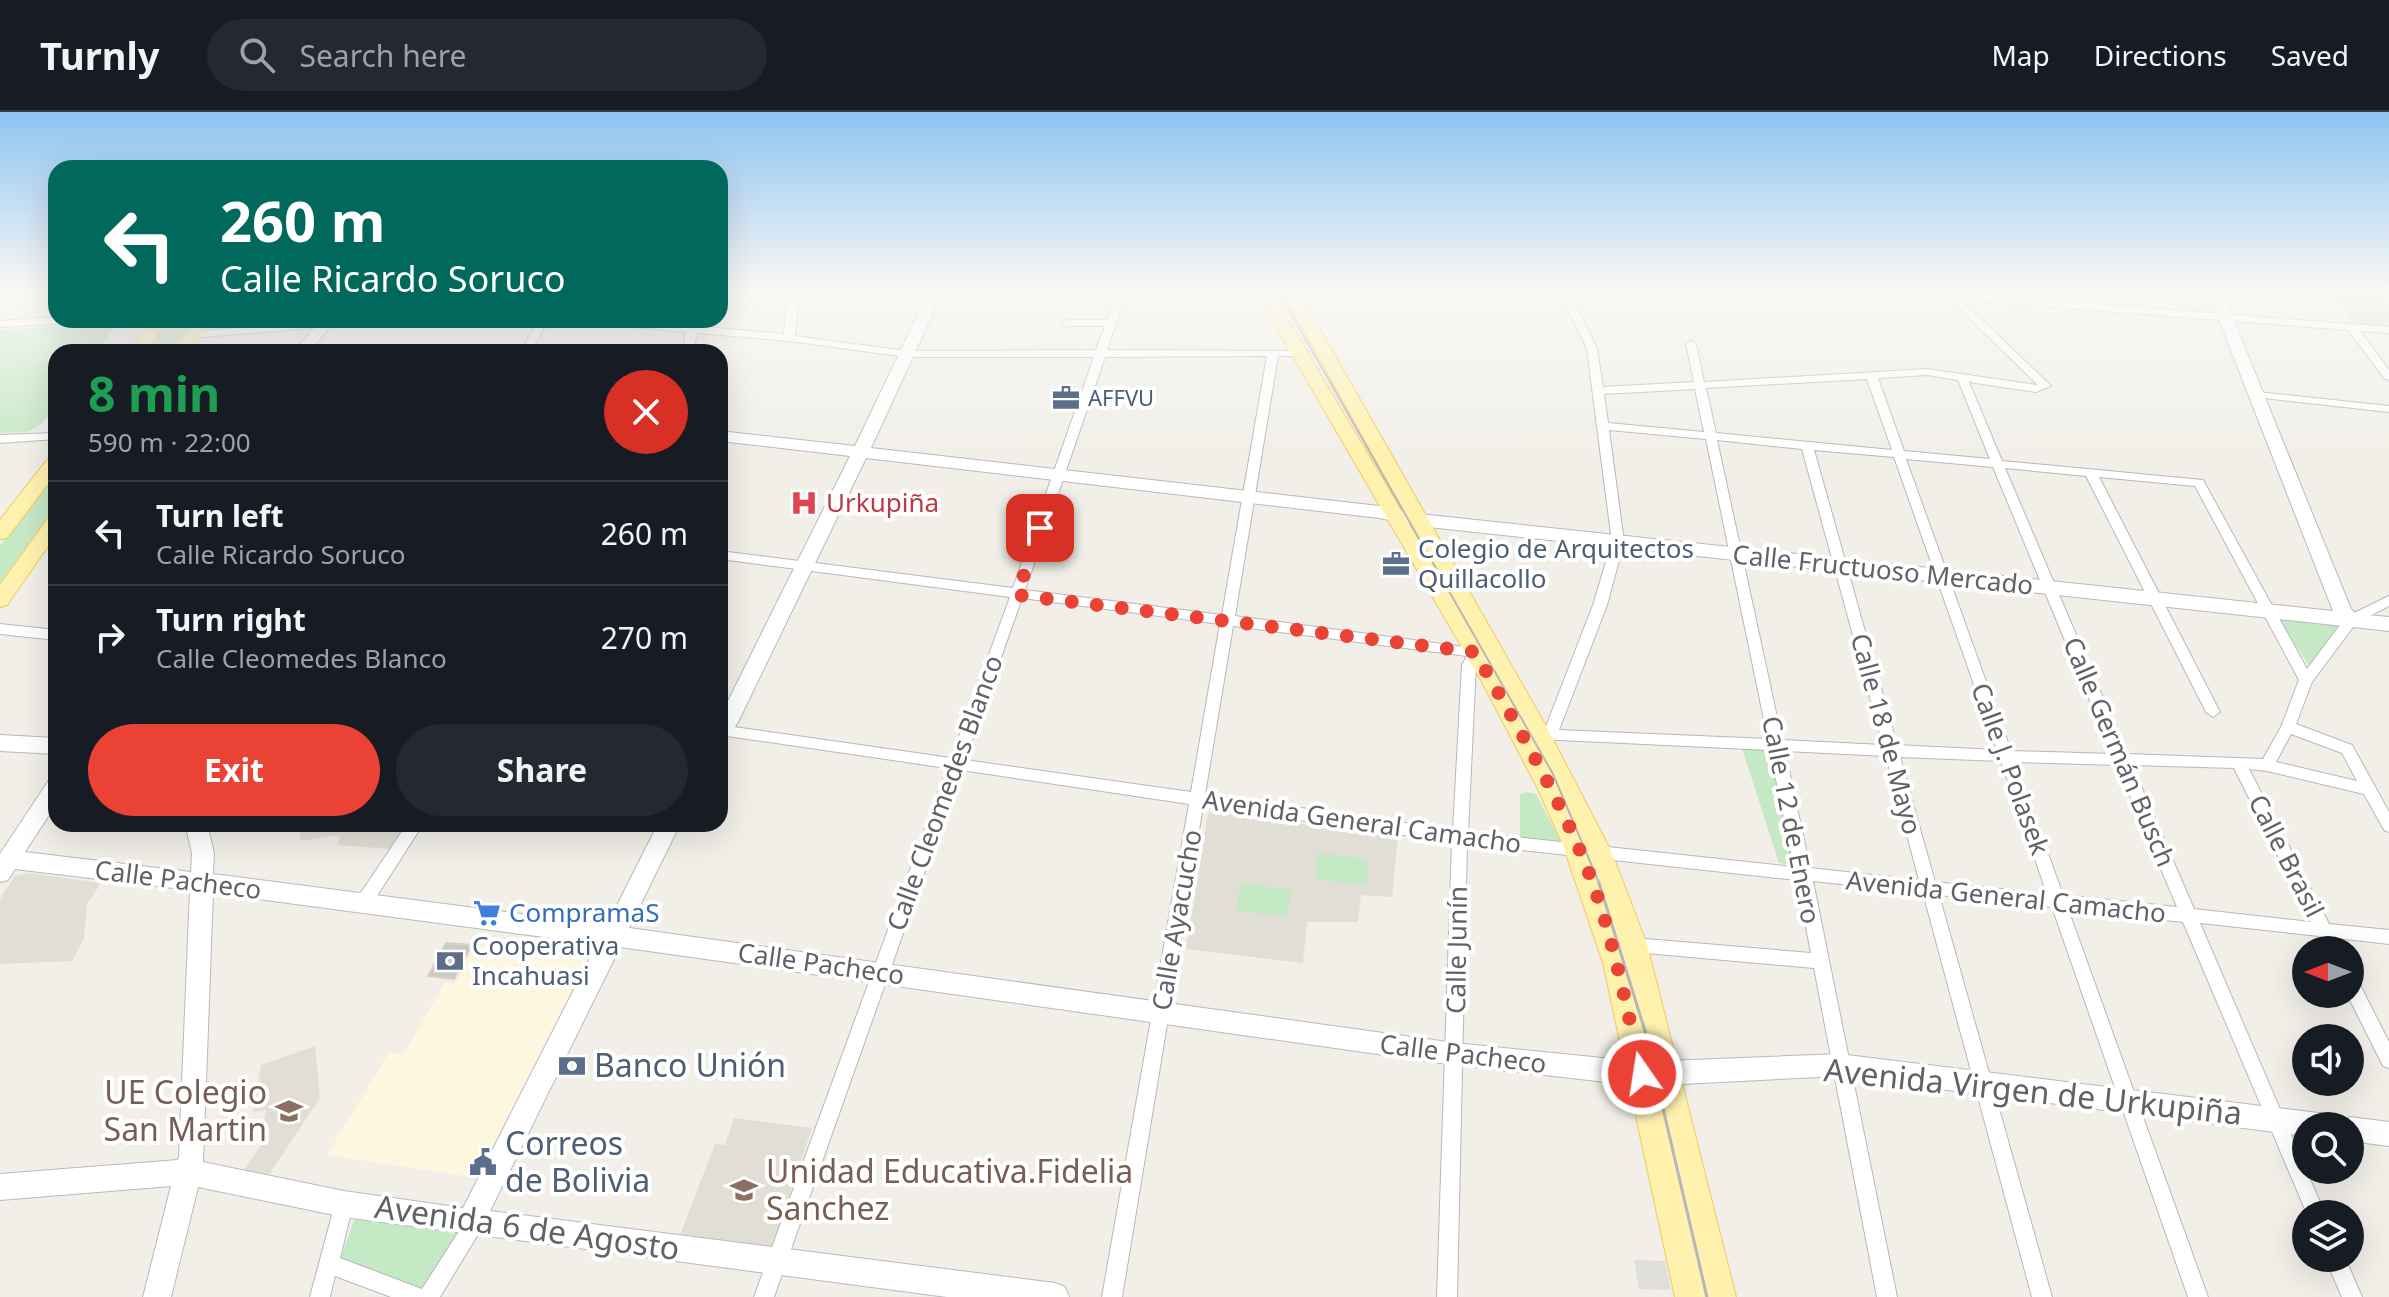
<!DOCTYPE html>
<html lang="en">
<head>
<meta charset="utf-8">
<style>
  :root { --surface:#171b24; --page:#242831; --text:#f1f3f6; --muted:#9ea1a6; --line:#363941; --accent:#ea4335 }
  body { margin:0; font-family:"Noto Sans",sans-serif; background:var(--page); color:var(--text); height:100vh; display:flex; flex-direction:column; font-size:30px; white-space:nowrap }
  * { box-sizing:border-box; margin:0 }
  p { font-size:26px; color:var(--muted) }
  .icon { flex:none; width:44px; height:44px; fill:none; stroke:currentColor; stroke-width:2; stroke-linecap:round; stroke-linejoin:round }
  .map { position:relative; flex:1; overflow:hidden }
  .drawer { position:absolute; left:48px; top:232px; width:680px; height:488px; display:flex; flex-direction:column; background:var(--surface); border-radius:24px; box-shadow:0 8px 32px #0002 }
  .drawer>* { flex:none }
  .top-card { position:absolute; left:48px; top:48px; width:680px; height:168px; border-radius:24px; box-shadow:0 8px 32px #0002; background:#00695c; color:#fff; overflow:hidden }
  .needle { width:52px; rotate:270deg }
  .fabs { position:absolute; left:2292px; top:824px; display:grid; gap:16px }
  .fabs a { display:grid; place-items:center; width:72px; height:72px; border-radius:50%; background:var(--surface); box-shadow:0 8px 32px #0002; font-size:40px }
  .pin { position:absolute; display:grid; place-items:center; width:68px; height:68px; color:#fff; margin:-34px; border-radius:16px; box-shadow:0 4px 12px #0006 }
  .me { position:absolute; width:88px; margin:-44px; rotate:347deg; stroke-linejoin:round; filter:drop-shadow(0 0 6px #0008) }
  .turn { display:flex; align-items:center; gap:28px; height:168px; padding:0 40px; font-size:36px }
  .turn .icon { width:104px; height:104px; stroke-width:2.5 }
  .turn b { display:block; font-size:56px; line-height:68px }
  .round { display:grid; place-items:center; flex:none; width:84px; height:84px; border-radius:42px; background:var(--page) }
  .head { display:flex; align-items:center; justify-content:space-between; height:136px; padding:0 40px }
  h1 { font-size:48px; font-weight:700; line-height:60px; color:#1e9e55 }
  .primary-button { display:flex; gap:16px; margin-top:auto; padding:16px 40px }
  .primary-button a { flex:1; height:92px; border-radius:48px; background:var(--accent); color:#fff; font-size:32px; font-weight:700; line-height:92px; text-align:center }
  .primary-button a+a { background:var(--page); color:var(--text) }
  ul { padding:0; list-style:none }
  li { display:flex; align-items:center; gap:24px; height:104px; padding:0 40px; border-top:2px solid var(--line) }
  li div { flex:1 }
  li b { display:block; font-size:30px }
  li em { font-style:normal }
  header { display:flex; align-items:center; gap:48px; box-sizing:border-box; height:112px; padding:0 40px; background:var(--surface); border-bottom:2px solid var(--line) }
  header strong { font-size:38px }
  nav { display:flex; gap:44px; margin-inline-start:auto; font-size:28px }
  .search { width:560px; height:72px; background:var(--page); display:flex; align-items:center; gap:20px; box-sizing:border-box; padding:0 28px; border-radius:44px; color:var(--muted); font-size:30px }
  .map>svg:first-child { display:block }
  .commercial { fill:#fef7e0 }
  .industrial { fill:#e0deda }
  .education { fill:#e1ded6 }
  .green { fill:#c5e8c5 }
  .building { fill:#cccac5; stroke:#d6d1c6; stroke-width:2 }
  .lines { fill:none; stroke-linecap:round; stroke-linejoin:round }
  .street-casing { stroke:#b5b8bc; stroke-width:2 }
  .secondary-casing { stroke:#b6babf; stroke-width:2 }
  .primary-casing { stroke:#f2c960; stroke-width:2 }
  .highway-casing { stroke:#f9ab00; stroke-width:2 }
  .street { fill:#fff; fill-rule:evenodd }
  .secondary { fill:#fff; fill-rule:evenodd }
  .primary { fill:#fff2af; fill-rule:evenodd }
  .highway { fill:#fde293; fill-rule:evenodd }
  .tram-far1 { stroke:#b6b7b8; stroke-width:2 }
  .tram { stroke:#b6b7b8; stroke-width:3 }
  .route { stroke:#ea4335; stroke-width:14; stroke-dasharray:0 25.2 }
  .labels { text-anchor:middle; stroke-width:8; stroke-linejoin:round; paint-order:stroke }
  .far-service-label { font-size:22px; fill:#4e5e75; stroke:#fff; text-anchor:start }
  .health-label { font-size:26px; fill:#be3a42; stroke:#fff; text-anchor:start }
  .service-label { font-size:26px; fill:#4e5e75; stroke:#fff; text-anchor:start }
  .street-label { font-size:26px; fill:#5f6368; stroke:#fff }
  .shop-label { font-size:26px; fill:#366cbe; stroke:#fff; text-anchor:start }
  .near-service-label { font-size:32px; fill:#4e5e75; stroke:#fff; text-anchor:start }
  .near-street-label { font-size:32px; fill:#5f6368; stroke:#fff }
  .near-education-label { font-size:32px; fill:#785e54; stroke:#fff; text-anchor:end }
</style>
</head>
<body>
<header>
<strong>Turnly</strong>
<div class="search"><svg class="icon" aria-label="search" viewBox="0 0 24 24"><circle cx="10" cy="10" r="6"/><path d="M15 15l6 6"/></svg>Search here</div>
<nav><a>Map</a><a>Directions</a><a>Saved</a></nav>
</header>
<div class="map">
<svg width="2389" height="1185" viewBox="0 0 2389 1185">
  <rect width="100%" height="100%" fill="#f1efe8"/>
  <polygon class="commercial" points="481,824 581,838 589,847 479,1066 327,1043 389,941 405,941 445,870 454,872"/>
  <polygon class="industrial" points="1634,1148 1665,1149 1671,1178 1639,1177"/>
  <g class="education">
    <polygon points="1212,700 1398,725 1392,785 1361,783 1358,810 1307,810 1303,851 1186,837 1208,701"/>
    <polygon points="301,712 406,712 389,737 338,733 340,723 300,729"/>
    <polygon points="29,761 101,771 87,792 84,827 72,849 0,852 0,787 15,764"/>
    <polygon points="315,934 320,986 269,1063 243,1060 270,1019 263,1015 266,998 253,1000 261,953"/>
    <polygon points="734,1006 812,1016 772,1136 680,1123 715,1032 725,1033"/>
  </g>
  <g class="green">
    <polygon points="2332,182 2380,185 2389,195 2389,214 2355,212"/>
    <polygon points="170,208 192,208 169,240 146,240"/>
    <path d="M117,211l-20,29h-41c0,28 6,65 -25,78 -8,4 -22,2 -31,3v-103z"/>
    <polygon points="56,359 56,394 0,471 0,434"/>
    <polygon points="2278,506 2335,511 2338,514 2313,555 2310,555"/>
    <polygon points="1741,633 1771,635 1794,753 1779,751"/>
    <polygon points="1526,680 1536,682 1562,732 1520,727 1520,683"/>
    <polygon points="1318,741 1368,747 1366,773 1315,767"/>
    <polygon points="1241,771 1291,778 1287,805 1236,798"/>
    <polygon points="356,1104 468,1120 428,1182 340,1147"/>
  </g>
  <polygon class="building" points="446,831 472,833 454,867 428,864"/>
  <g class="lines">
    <g class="street-casing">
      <g id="street">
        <path d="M789,177h10l-4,47 111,15 190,-1 9,-24h-38l-5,-3 5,-3h40l13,-31 7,2 -20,59 201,1v4l-4,1h-26l-43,260 245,33 2,3 -6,13 -8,167 326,35 -24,-117 -231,-11 -5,-1 -2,-4 2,-4 11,-1 48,-124 19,-63 -25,-193 -29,-60h10l29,60 6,38 91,-5 -8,-38 5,-3 5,3 8,38 223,-13 111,16 -99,-96h10l5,4 435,34v6l-29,-2 29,39v10l-4,-1 -37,-49 -387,-30 90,86 -15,6 -67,-10 33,79 201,19 104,189 39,-52 43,-21v10l-33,17 -44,59 -16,42 56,21 37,67v20l-5,-2 -20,-36 -97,-23 -18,-2 80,155 60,6v14l-53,-6 6,12h-16l-7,-14 -119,-13 125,291h-18l-124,-292 -115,-13 140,388h-20l-136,-390 -113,-12 113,402h-20l-109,-404 -110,-12 84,416h-20l-63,-329 -180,-16 -6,-2 -2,-5 2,-5 6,-2 177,15 -14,-73 -330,-36 -10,453h-20l15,-455 -249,-36 -81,491h-20l87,-493 -228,-34 -187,527h-20l193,-529 -227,-33v-10l231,33 59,-161 -290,-38v-8l293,37 81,-231h-188l-117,-16 -92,-8 -4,19h-10l3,-20 -91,-9 -5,-3h39l155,14zM1267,244l-45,259 -197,-25 80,-233zM1927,263l31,5 32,79 -86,-8 -26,-73zM1867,267l25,71 -176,-17 -10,-45zM1695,277l9,43 -96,-9 -4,-29zM1609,318l97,9 62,300 -209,-9 48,-125 17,-63zM1717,328l85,9 81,296 -101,-5zM1814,338l80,7 103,293 -100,-5zM1906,347l87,8 119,287 -101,-3zM2005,356l81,8 120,236 7,5 7,-5 -121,-235 96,9 104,194 -18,47 -18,32 -136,-5zM1022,486l198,26 -29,168 -226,-32zM1233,514l234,30 -5,9 -9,165 -248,-36zM2291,622l51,19 15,28 -81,-19zM1785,639l101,5 33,124 -109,-12zM1900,645l101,4 46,133 -112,-12zM2015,650l102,3 60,142 -114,-12zM2132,653l102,3 77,154 -117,-13z"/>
        <polygon points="56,205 56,208 71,208 66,211 0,215 0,209"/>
        <polygon points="334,208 376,208 371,211 191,226 186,223 191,220"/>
        <polygon points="538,208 548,208 531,240 521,240"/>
        <polygon points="2258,280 2389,294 2389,300 2254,285 2254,281"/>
        <polygon points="56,321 56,327 0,331 0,323"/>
        <polygon points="0,512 56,518 56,528 0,522"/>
        <polygon points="407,712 423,712 370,795 364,797 358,795 356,790 358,785"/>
        <polygon points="2350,863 2356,865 2389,930 2389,956 2383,954 2347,882 2350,882"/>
        <polygon points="344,1083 351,1085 353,1092 340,1146 422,1177 470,1102 477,1100 484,1102 486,1109 440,1185 391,1185 335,1164 330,1185 310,1185 335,1092 337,1085"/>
        <polygon points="2325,1146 2345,1146 2362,1185 2342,1185"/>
      </g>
    </g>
    <g class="secondary-casing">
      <g id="secondary">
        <polygon points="930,177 944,177 871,336 1379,394 1419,402 2333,499 2207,177 2221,177 2351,497 2356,502 2389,505 2389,519 1419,414 1379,406 866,346 738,610 735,615 720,623 720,605 850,344 720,329 720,319 855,334"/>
        <polygon points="321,208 336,208 309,240 293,240"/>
        <polygon points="0,623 56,626 56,642 0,639"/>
        <path d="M56,666v26l-31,48 166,20 1,-19 -7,-29h22l7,29 -1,21 394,51 51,-101h22l-51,104 826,115 187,19 197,-8 488,60 9,3 3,7 11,-7 39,5v24l-39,-5v-15h-44v10l-467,-60 -197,10 -187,-21 -835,-118 -130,264 565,72 10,4 4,10h-122l-603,-80 -146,-30 -27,110h-28l28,-111 -171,14v-26l178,-14 1,-4 11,-266 -175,-21 -7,11 -8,2v-28l49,-74zM213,781l384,51 -134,264 -119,-17 -141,-29z"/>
      </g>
    </g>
    <g class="primary-casing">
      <g id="primary">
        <polygon points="1254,177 1270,177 1444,471 1281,177 1297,177 1547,616 1612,741 1647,833 1736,1185 1706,1185 1701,1165 1705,1185 1675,1185 1603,851 1563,733 1538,677 1482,570"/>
        <polygon points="152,208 168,208 145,240 129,240"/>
        <polygon points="195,208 211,208 188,240 171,240"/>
        <polygon points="56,342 56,361 7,426 0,427 0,408 50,344"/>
        <polygon points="56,403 56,423 7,493 0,495 0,473 49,405"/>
      </g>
    </g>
    <g class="highway-casing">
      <polygon id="highway" points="1065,177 1172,177 1163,183 1074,183"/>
    </g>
    <use href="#street" class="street"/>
    <use href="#secondary" class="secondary"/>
    <use href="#primary" class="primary"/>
    <use href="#highway" class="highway"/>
    <polyline class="tram-far1" points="1277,177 1553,662 1600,773"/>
    <polyline class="tram" points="1599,771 1645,919 1707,1185"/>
  </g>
  <linearGradient id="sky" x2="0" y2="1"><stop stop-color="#8fc3f1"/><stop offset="0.52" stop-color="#f9f8f5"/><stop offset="1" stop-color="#f9f8f5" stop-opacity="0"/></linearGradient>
  <rect width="2389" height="342" fill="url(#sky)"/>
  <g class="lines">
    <path class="route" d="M1040,416l-23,67 458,57c37,65 76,130 105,199 31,71 44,148 62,223"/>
  </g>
  <defs>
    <g id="office-bare" transform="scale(2.16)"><path d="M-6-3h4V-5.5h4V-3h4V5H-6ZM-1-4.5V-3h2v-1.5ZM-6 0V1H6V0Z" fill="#5c6f8a" stroke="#fff" stroke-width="2.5" paint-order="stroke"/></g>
    <g id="hospital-bare" transform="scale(2.16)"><path d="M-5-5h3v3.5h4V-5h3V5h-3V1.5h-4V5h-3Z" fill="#e0444e" stroke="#fff" stroke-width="2.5" paint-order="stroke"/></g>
    <g id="supermarket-bare" transform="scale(2.16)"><path d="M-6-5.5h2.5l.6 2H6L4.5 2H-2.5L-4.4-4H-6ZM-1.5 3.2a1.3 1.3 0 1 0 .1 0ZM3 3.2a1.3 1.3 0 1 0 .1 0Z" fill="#3f7fe0" stroke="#fff" stroke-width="2.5" paint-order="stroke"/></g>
    <g id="bank-bare" transform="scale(2.16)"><path d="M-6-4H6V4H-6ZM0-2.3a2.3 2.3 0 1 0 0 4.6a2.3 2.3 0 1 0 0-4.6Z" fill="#5c6f8a" stroke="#fff" stroke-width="2.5" paint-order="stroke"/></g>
    <g id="school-bare" transform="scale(2.16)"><path d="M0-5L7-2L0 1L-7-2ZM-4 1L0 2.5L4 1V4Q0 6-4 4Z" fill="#8d6e63" stroke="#fff" stroke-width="2.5" paint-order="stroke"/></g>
    <g id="civic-bare" transform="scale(2.16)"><path d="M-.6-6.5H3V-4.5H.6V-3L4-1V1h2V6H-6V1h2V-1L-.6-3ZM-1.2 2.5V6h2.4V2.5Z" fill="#5c6f8a" stroke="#fff" stroke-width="2.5" paint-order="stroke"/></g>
  </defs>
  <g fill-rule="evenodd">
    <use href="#office-bare" x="1066" y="286"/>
    <use href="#hospital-bare" x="804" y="391"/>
    <use href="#office-bare" x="1396" y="452"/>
    <use href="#supermarket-bare" x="487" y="801"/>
    <use href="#bank-bare" x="450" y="849"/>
    <use href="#bank-bare" x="572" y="954"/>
    <use href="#school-bare" x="289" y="999"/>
    <use href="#civic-bare" x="483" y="1050"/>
    <use href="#school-bare" x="744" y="1078"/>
  </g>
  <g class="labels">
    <g class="far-service-label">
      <text x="1088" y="294">AFFVU</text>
    </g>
    <g class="health-label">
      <text x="826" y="400">Urkupiña</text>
    </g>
    <g class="service-label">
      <text x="1418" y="446">Colegio de Arquitectos<tspan x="1418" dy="30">Quillacollo</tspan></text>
      <text x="472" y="843">Cooperativa<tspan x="472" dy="30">Incahuasi</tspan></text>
    </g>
    <g class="street-label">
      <text transform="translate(1883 458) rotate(6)" y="9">Calle Fructuoso Mercado</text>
      <text transform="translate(1886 622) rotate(75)" y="9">Calle 18 de Mayo</text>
      <text transform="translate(2119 640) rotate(67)" y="9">Calle Germán Busch</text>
      <text transform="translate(2010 657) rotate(70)" y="9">Calle J. Polasek</text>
      <text transform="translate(945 681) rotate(-70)" y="9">Calle Cleomedes Blanco</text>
      <text transform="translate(1791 708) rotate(79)" y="9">Calle 12 de Enero</text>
      <text transform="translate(1362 710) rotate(8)" y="9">Avenida General Camacho</text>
      <text transform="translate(2286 744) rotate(63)" y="9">Calle Brasil</text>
      <text transform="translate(178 768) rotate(7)" y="9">Calle Pacheco</text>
      <text transform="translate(2006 785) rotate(6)" y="9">Avenida General Camacho</text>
      <text transform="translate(1177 808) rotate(-80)" y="9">Calle Ayacucho</text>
      <text transform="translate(1457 838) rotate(-89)" y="9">Calle Junín</text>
      <text transform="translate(821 852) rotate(8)" y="9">Calle Pacheco</text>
      <text transform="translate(1463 942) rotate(7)" y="9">Calle Pacheco</text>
    </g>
    <g class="shop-label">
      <text x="509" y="810">CompramaS</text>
    </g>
    <g class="near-service-label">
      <text x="594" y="965">Banco Unión</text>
      <text x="505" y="1043">Correos<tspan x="505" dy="37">de Bolivia</tspan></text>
    </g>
    <g class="near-street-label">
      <text transform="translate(2033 980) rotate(6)" y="11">Avenida Virgen de Urkupiña</text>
      <text transform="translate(527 1116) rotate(8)" y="11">Avenida 6 de Agosto</text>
    </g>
    <g class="near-education-label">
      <text x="267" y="992">UE Colegio<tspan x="267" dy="37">San Martin</tspan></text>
      <text x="766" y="1071" text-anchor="start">Unidad Educativa.Fidelia<tspan x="766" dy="37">Sanchez</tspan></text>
    </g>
  </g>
</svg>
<div class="fabs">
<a><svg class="needle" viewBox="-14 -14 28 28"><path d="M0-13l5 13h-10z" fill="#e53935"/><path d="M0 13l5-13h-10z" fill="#9ea1a6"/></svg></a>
<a><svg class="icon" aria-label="sound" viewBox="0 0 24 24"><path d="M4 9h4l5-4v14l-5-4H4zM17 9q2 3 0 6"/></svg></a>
<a><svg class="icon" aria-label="search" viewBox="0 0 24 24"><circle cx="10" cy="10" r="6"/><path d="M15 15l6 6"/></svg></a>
<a><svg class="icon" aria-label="layers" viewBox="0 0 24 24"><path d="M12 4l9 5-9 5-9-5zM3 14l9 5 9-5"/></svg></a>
</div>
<div class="pin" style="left:1040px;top:416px;background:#d93025"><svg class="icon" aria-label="arrive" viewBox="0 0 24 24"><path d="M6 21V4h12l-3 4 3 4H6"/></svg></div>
<svg class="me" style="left:1642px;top:962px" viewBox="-20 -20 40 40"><circle r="17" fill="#ea4335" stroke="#fff" stroke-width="3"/><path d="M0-11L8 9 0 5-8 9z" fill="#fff"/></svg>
<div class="top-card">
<div class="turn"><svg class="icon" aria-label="left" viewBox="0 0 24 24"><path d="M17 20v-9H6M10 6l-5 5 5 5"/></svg><div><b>260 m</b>Calle Ricardo Soruco</div></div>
</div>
<section class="drawer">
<div class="head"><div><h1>8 min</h1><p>590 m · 22:00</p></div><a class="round" style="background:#d93025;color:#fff"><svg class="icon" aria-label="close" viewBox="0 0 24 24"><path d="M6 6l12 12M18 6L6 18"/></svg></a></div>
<ul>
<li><svg class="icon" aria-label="left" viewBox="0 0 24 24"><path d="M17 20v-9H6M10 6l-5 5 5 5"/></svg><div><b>Turn left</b><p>Calle Ricardo Soruco</p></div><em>260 m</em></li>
<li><svg class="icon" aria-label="right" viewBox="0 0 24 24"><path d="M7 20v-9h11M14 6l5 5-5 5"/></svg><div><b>Turn right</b><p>Calle Cleomedes Blanco</p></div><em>270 m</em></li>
</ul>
<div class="primary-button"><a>Exit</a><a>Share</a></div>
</section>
</div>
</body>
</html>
